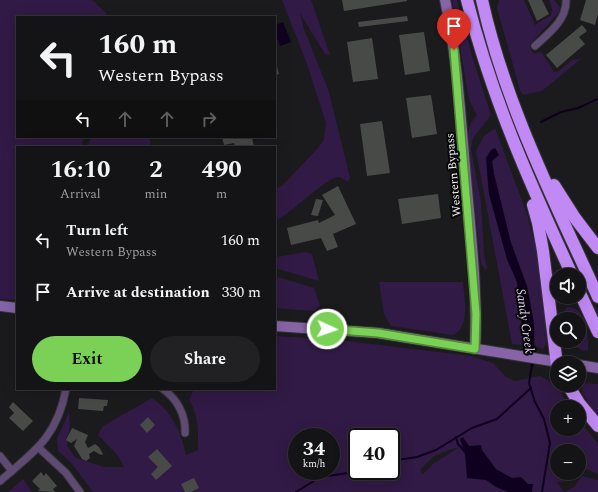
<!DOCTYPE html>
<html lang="en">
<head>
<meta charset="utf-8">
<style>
  :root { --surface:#141416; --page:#212123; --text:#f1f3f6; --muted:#9d9ea1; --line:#333335; --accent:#7bd156 }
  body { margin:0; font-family:Spectral,serif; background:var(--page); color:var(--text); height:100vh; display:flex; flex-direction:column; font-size:15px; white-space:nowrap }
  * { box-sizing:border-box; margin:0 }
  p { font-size:13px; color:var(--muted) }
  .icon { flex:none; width:22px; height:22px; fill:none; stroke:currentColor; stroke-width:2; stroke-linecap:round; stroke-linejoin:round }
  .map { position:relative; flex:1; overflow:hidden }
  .sheet { position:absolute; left:16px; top:146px; width:260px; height:244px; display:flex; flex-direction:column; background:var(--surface); border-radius:0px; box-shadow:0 4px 16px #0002,0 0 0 1px var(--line) }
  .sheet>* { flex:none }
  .top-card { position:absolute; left:16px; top:16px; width:260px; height:122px; border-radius:0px; box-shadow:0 4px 16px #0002,0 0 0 1px var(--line); background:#141416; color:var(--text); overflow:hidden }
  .controls { position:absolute; left:550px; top:268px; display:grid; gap:8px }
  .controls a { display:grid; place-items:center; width:36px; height:36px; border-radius:50%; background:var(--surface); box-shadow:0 4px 16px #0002,0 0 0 1px var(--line); font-size:20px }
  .speed { position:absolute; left:288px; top:428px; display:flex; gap:8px; font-size:20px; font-weight:700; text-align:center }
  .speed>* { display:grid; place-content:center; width:52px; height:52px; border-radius:50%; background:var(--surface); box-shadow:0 4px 16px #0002,0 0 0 1px var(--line); line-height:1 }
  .speed small { font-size:10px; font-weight:400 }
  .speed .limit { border:2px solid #111; border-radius:6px; background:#fff; color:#111 }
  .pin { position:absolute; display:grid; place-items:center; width:34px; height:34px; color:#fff; margin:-41px -17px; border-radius:50% 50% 50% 0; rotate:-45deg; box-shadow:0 0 4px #0007 }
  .pin .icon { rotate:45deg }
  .me { position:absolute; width:44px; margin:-22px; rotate:93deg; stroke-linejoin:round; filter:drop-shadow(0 0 3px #0008) }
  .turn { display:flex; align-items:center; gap:14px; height:84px; padding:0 16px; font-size:18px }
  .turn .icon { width:52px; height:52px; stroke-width:2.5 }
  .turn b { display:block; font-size:28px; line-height:34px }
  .lanes { display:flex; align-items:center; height:38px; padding:0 16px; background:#0003; justify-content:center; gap:20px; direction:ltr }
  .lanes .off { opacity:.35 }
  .eta { display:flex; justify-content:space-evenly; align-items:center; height:68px; text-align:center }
  .eta b { font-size:24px; font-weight:700; line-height:28px }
  .primary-button { display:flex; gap:8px; margin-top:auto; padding:8px 16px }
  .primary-button a { flex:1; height:46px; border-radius:24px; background:var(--accent); color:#111; font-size:16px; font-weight:700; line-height:46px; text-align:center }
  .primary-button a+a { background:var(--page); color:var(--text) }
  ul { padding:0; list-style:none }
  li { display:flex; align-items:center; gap:12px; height:52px; padding:0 16px }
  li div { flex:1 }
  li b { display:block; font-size:15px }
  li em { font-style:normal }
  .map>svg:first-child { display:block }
  .green { fill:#311a45; fill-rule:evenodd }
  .water { fill:#100020 }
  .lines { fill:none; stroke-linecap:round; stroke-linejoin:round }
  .stream { stroke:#100020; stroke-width:2 }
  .building { fill:#484a47 }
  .street-casing { stroke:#353437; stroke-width:9 }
  .secondary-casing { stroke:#353437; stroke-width:12 }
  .highway-casing { stroke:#353437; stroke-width:14 }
  .street { stroke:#5f4a74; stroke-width:7 }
  .secondary { stroke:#8664a7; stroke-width:10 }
  .highway { stroke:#c089f3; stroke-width:12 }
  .route-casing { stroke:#508838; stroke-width:10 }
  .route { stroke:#7bd156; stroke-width:7 }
  .labels { text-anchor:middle; stroke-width:4; stroke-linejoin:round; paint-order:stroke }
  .street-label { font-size:12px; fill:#f4f3f5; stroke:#060606 }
  .water-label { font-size:13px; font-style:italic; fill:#e2d1f5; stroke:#060606 }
</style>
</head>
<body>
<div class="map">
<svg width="598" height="492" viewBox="0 0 598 492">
  <rect width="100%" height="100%" fill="#1b1a1d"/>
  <g class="green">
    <polygon points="0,0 92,0 105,12 107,17 17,17 17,137 84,137 81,147 17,147 17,300 0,299"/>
    <path d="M282,0h29l19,55 -5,-1 -25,-41 4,16 25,63 21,86 -2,4 -8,-5c-12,-2 -49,37 -65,44v-32l7,-3 37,-39 5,-8 2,-16 -19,-59z"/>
    <polygon points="452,0 457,0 472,56 491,115 473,138 471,149 481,202 484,254 487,269 485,269 481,264 467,135 471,123 477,115 469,100"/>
    <polygon points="499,0 524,0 535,25 551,15 552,9 549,0 554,0 560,7 559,12 532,42 530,45 531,50 534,54 539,52 542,53 554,72 559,71 572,60 582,58 542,91 523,95 520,90 497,8"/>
    <polygon points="495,128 527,214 539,261 547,342 543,350 535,345 534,323 527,286 511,243 494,174 492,161 498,155 495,149 487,175 489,194 507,259 517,282 524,345 512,344 476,151 484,136"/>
    <polygon points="91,137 149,137 151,147 87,147"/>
    <polygon points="306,252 312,254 319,281 275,268 275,257"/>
    <polygon points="275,276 314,288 320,306 314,311 275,308"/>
    <path d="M379,282h84c1,16 8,45 -10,53l-62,-9 -7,-12z"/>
    <path d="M568,307c18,0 21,29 20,43l-5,1 -15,-10h11v-22h-16l2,-10z"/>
    <path d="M275,336l64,4 132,16 22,7 13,14 9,4 25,-5 17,9 12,22h-12v22h22v-9l19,24v30l-12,-5 -17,12 -12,1 7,10 10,-5 8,-11 16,4v12h-505l-21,-28 -14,-13 -1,-13 12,-26 1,14 -3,20 9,12 28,9h20l-5,-10 -21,-22 5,-9 49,-28c19,12 30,36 34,57l12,-5c0,-19 1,-34 -9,-50l5,-11h61l1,3 1,-3h18zM297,437h34v34h-34zM357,437h34v34h-34zM455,448h3l-25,16 -10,10 -3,-4 14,-14zM557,451h22v22h-22z"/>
    <polygon points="581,383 598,384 598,420 583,394"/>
    <polygon points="23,479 32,492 8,492"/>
  </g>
  <g class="water">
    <polygon points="283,22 291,42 280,46 275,33 275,25"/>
    <polygon points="495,148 499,155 492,161 494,174 511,243 527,286 534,323 534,367 530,365 524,345 517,282 507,259 489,194 486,158 491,150"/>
    <polygon points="463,437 469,446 481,445 482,450 496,469 512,478 521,477 528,484 533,484 532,492 508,492 496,487 486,480 467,478 465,454 460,439"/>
  </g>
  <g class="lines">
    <g class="stream">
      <polyline points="541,122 561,112 578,108 598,99"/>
      <polyline points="532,365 529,383 535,402 544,419 550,443 542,492"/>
      <polyline points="456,437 458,444 466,453"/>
      <polyline points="391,461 417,457 436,450 472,428 497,419 531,388"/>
      <polyline points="296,492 320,477 363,471"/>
    </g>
  </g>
  <g class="building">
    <polygon points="342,0 407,0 407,1 344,11"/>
    <polygon points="528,0 542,0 549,14 537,21"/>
    <polygon points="586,0 598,0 598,14 595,25 580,20"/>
    <polygon points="407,16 408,21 359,27 358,22"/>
    <polygon points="582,25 587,31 579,37 585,44 557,68 546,55"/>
    <polygon points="424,32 430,71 405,75 399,35"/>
    <polygon points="372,38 378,79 353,82 347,42"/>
    <polygon points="275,59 279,74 275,75"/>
    <polygon points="431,95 437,134 412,138 406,98"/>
    <polygon points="382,121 390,173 367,176 360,124"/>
    <polygon points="222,137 252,137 254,147 235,147 234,143 224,145"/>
    <polygon points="338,186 356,224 333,234 338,247 327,251 321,238 291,245 287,228 318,220 319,223 335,215 322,195"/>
    <polygon points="438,194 441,218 402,224 398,199"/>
    <polygon points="316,199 323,200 318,216 311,215"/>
    <polygon points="79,398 108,400 107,406 104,406 103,411 78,409"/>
    <polygon points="13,402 33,421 23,431 9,418 14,413 9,407"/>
    <polygon points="148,417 155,425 147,433 140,425"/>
    <polygon points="72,428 88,435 85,442 88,448 95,444 99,447 103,454 101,455 94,451 89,454 90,458 86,461 82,459 74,446 77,439 71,443 66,440"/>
    <polygon points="157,449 172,466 156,480 151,474 158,467 148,457"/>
    <polygon points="41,472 44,476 46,473 57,486 53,489 55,492 38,491 40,489 32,481"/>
    <polygon points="194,478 199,488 191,492 185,492 181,484"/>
  </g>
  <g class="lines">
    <g class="street-casing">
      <g id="street">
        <path d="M535,46c13,-12 32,-26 31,-46"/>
        <path d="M163,389c14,10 23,26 22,44"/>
        <polyline points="39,448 66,473 80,492"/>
        <polyline points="0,456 12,471"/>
        <path d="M0,481c35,-30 57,-44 66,-92"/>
      </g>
    </g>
    <g class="secondary-casing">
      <g id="secondary">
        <path d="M445,0c12,55 15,111 20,166 5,61 13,122 10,183"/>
        <polyline points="0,306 17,308"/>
        <polyline points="275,326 378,333 564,363"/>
        <polyline points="579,365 598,368"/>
      </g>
    </g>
    <g class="highway-casing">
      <g id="highway">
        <path d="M467,0c25,99 63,183 105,275"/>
        <path d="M482,0c23,104 72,200 116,297"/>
        <polyline points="554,185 575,218 598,248"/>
        <polyline points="533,205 538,223 543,251 557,365"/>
        <polyline points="579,291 598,332"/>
        <polyline points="568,385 579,403 598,426"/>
      </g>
    </g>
    <use href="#street" class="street"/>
    <use href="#secondary" class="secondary"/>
    <use href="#highway" class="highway"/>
  </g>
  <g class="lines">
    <g class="route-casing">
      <polyline id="route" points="327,329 378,333 475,349 476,314 454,50"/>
    </g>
    <use href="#route" class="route"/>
  </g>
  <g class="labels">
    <g class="street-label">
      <text transform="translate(453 175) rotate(-95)" y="4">Western Bypass</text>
    </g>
    <g class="water-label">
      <text transform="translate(526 321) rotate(82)" y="5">Sandy Creek</text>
    </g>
  </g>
</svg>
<div class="controls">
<a><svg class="icon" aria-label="sound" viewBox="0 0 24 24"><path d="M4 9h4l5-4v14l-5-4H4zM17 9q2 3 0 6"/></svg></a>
<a><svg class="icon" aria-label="search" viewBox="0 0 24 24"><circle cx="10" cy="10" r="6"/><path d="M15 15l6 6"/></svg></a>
<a><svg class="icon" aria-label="layers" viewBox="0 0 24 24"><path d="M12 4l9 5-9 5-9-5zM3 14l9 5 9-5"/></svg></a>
<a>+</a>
<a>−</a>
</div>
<div class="speed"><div>34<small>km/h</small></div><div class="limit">40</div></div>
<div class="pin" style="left:454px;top:50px;background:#d93025"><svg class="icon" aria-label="arrive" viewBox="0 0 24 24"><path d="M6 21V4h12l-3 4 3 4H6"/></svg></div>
<svg class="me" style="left:327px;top:329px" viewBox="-20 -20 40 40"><circle r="17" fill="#7bd156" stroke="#fff" stroke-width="3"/><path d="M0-11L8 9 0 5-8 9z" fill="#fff"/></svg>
<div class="top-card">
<div class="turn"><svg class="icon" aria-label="left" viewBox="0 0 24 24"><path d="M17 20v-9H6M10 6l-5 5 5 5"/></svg><div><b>160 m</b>Western Bypass</div></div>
<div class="lanes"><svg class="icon" aria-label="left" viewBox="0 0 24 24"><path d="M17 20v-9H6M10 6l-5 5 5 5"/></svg><svg class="icon off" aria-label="ahead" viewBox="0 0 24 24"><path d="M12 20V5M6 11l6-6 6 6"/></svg><svg class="icon off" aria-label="ahead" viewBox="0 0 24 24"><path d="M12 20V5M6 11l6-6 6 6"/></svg><svg class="icon off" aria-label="right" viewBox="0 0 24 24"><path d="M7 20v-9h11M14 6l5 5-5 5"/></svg></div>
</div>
<section class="sheet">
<div class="eta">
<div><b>16:10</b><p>Arrival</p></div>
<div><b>2</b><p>min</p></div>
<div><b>490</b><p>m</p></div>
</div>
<ul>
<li><svg class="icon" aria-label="left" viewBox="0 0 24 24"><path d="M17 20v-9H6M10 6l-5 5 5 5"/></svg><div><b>Turn left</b><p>Western Bypass</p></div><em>160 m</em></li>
<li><svg class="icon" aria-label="arrive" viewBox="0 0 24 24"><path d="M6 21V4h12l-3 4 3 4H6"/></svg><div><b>Arrive at destination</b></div><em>330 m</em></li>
</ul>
<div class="primary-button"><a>Exit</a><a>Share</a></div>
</section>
</div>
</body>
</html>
